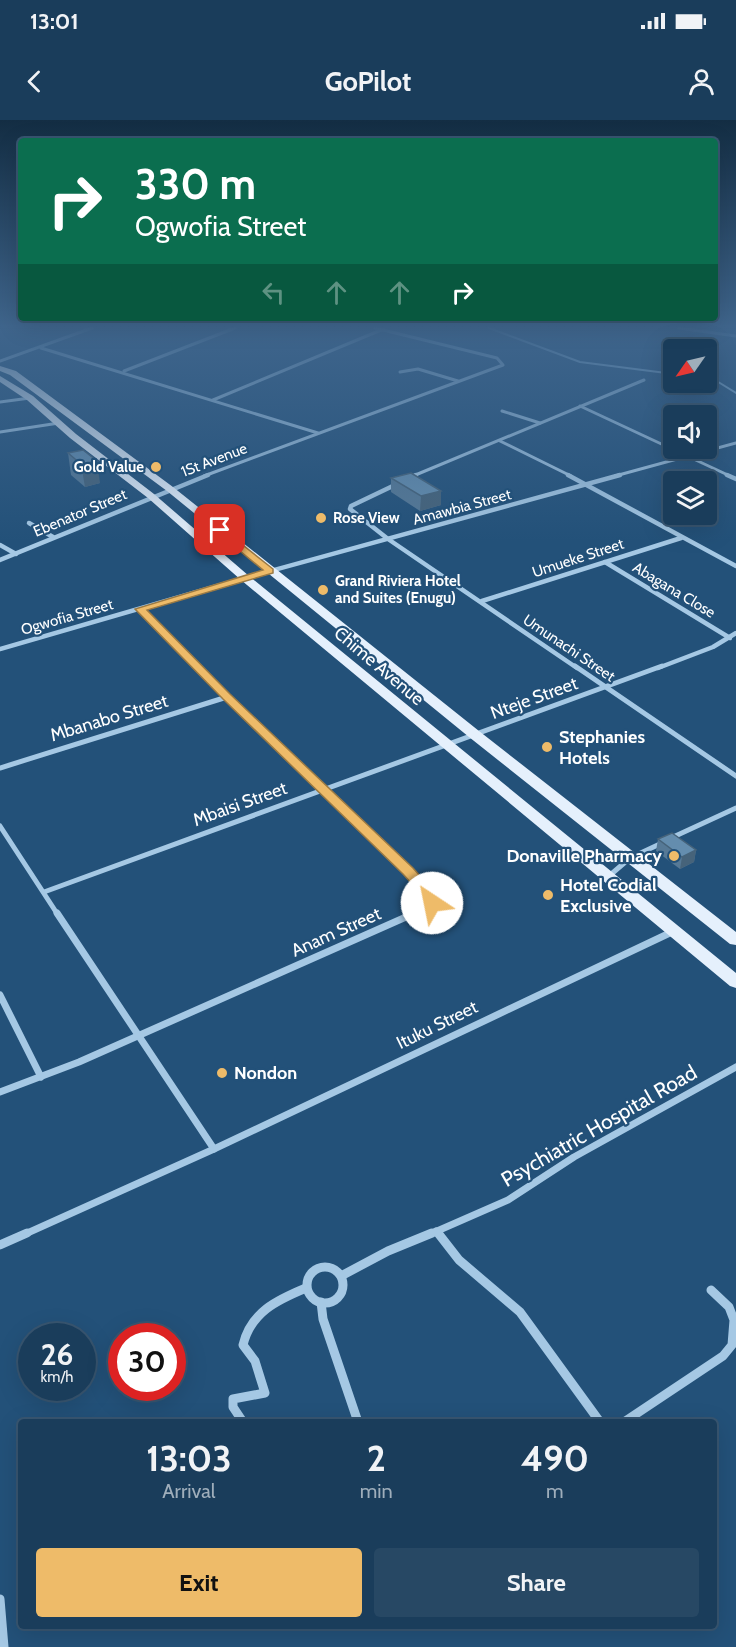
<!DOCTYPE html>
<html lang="en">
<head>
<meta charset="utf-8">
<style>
  :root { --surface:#1a3d5b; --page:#274864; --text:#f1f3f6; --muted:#9faebb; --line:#385671; --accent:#eebb69 }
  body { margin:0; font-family:Cabin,sans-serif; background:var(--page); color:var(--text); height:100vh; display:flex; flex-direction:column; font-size:22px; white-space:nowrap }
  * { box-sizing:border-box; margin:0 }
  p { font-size:20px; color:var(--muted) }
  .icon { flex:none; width:33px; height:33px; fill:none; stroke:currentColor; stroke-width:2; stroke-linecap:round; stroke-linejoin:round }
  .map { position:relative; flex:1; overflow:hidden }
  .drawer { position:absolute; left:18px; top:1299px; width:699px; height:210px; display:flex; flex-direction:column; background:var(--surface); border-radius:6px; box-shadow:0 6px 24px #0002,0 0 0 2px var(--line) }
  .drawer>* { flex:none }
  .banner { position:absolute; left:18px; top:18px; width:700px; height:183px; border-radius:6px; box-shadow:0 6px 24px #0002,0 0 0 2px var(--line); background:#0b6e4f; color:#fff; overflow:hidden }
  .needle { width:39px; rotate:236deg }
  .controls { position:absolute; left:663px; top:219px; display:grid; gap:12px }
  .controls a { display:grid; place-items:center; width:54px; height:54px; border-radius:6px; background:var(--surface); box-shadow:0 6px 24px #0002,0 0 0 2px var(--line); font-size:30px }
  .speed { position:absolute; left:18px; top:1203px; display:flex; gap:12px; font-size:30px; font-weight:700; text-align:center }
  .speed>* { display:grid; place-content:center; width:78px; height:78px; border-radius:50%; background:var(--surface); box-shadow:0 6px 24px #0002,0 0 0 2px var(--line); line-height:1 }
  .speed small { font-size:15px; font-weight:400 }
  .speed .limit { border:9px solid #d22; background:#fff; color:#111 }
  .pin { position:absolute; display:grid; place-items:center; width:51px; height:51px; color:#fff; margin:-26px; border-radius:12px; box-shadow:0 3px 9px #0006 }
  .me { position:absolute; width:66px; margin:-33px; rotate:326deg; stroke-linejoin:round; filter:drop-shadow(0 0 4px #0008) }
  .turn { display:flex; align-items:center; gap:21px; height:126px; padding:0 18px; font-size:27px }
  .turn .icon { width:78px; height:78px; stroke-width:2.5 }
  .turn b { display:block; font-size:42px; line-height:51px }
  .lanes { display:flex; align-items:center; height:57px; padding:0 18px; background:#0003; justify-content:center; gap:30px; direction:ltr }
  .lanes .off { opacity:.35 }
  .eta { display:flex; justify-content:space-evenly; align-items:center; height:102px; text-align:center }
  .eta b { font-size:36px; font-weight:800; line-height:42px }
  .primary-button { display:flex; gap:12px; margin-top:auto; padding:12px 18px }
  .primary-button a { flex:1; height:69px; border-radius:6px; background:var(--accent); color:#111; font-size:24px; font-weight:800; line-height:69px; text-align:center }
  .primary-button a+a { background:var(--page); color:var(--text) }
  .status { display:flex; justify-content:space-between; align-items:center; height:42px; padding:0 30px; background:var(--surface); direction:ltr }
  .status svg { height:16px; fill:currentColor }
  header { display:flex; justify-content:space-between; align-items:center; height:78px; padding:0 18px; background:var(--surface); font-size:27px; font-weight:800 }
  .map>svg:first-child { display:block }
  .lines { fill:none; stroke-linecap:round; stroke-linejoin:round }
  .stream { stroke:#99c4e5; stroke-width:2 }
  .minor-far4 { stroke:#a5c8e4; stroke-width:3 }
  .minor-far3 { stroke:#a5c8e4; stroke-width:4.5 }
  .minor-far2 { stroke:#a5c8e4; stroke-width:5 }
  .minor-far1 { stroke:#a5c8e4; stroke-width:7 }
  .minor { stroke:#a5c8e4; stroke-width:9 }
  .primary { fill:#e5f0fc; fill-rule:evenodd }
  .wall { fill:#567996 }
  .shaded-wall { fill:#46637a }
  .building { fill:#648dae; stroke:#46637a; stroke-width:1.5 }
  .route { fill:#eebb69; stroke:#9b7a44; stroke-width:1.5 }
  .poi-dot { fill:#eebb69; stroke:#235179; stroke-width:2 }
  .labels { text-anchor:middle; stroke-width:4.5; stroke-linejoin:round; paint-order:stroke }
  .far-street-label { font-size:15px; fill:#fff; stroke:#235179 }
  .far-poi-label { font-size:15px; font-weight:bold; fill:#fff; stroke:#235179; text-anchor:start }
  .street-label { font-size:18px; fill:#fff; stroke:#235179 }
  .poi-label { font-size:18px; font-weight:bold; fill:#fff; stroke:#235179; text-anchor:start }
  .near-street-label { font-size:21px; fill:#fff; stroke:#235179 }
</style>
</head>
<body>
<div class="status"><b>13:01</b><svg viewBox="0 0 49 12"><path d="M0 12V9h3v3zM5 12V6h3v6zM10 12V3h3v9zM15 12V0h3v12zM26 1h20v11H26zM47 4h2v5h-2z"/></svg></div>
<header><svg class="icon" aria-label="back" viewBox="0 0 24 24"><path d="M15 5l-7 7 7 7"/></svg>GoPilot<svg class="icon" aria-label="person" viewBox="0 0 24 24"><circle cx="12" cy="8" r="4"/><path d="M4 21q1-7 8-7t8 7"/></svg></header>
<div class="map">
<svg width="736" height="1527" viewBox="0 0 736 1527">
  <rect width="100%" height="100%" fill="#235179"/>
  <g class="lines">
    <g class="stream">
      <polyline points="489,208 580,242 674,254"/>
      <polyline points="706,259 715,260 736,273"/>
    </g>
    <g class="minor-far4">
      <polyline points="679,208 736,216"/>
      <polyline points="41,228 318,313"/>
      <polyline points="0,241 92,208"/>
      <polyline points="124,251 235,208"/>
      <polyline points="400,252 418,249 458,261"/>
      <polyline points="213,280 381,210"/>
      <polyline points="0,282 30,278"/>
      <polyline points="580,286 730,356"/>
      <polyline points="502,291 540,303"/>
      <polyline points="0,312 59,303"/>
      <polyline points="500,321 571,356"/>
      <polyline points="204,356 503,245 497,238 375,208"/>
      <polyline points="413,356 644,260"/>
      <polyline points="615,356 736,323"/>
    </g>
    <g class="minor-far3">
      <polyline points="568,355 736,446"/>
      <polyline points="727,355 736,359"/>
      <polyline points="409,358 416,355"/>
      <polyline points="397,364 351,386 350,389 388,419 577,548"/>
      <polyline points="29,403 53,417"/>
      <polyline points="0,425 16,434"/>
      <polyline points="0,440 208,355"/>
      <polyline points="605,442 730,518"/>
      <polyline points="482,481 681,418"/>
      <polyline points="141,489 198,548"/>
      <polyline points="0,529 245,458 620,355"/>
      <polyline points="658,548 713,527 736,513"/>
    </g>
    <g class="minor-far2">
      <polyline points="197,546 431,776 432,783 427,788 411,795"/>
      <polyline points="575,546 736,656"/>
      <polyline points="0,648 227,577"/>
      <polyline points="0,706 58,795"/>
      <polyline points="671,718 736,688"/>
      <polyline points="609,756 630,738 662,723"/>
      <polyline points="44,772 662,546"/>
    </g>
    <g class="minor-far1">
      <polyline points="57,793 214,1029"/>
      <polyline points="0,875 41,957"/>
      <polyline points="0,972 79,942 415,793"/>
      <polyline points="436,1111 439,1115"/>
      <polyline points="23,1115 214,1029 674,811"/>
      <polyline points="428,1115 508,1080 574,1037 736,947"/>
    </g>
    <g class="minor">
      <polyline points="438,1113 459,1140 520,1192 600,1302"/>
      <polyline points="0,1125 27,1113"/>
      <circle cx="325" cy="1165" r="18"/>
      <polyline points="341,1156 388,1131 432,1113"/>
      <polyline points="321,1182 323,1199 358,1302"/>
      <path d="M243,1302l-10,-15v-8l32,-6 -10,-32 -12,-16c8,-33 34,-45 63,-57"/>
      <polyline points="624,1302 723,1236 732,1225 734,1200 729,1187 711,1170"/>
      <polyline points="0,1479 4,1527"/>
    </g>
    <g class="primary">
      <polygon points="0,246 16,251 173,367 479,611 736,812 736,825 730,824 469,617 167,371 10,255 0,251"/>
      <polygon points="0,256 33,276 76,314 154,374 249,456 736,853 736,868 730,866 241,460 148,378 70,318 27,280 0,262"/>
    </g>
  </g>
  <g class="wall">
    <polygon points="83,330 100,363 85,367 71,355 68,333"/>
    <polygon points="391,358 441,385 420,391 391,372"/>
    <polygon points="658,719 696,730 694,742 680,749 656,731"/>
  </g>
  <g class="shaded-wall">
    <polygon points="97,341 100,363 85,367 81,344"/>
    <polygon points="441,371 441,385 420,391 421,376"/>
    <polygon points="696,730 694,742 680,749 682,737"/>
  </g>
  <g class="building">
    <polygon points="83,330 97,341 81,344 68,333"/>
    <polygon points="411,353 441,371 421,376 391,358"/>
    <polygon points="672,713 696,730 682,737 658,719"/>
  </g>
  <linearGradient id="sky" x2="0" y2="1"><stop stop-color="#132d43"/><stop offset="0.49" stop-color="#3f658c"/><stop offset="1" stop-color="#3f658c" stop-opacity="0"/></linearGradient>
  <rect width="736" height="421" fill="url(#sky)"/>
  <polygon class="route" points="220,407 273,449 273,453 147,490 230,574 413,748 438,776 437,787 427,787 424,777 403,754 223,579 135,489 263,450 217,412 215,410"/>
  <g class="poi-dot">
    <circle cx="156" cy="347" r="6"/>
    <circle cx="321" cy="398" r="6"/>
    <circle cx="323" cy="470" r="6"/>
    <circle cx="547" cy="627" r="6"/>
    <circle cx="674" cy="736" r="6"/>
    <circle cx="548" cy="775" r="6"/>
    <circle cx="222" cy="953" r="6"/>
  </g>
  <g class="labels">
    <g class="far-street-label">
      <text transform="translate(214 340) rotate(-21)" y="5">1St Avenue</text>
      <text transform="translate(462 387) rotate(-15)" y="5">Amawbia Street</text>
      <text transform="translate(80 393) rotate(-23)" y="5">Ebenator Street</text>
      <text transform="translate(578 438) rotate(-18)" y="5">Umueke Street</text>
      <text transform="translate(674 470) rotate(31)" y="5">Abagana Close</text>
      <text transform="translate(67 497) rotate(-16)" y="5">Ogwofia Street</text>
      <text transform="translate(569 528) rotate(34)" y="5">Umunachi Street</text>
    </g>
    <g class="far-poi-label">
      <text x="144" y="352" text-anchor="end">Gold Value</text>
      <text x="333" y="403">Rose View</text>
      <text x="335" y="466">Grand Riviera Hotel<tspan x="335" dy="17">and Suites (Enugu)</tspan></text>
    </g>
    <g class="street-label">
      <text transform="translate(379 546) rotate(40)" y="6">Chime Avenue</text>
      <text transform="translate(534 578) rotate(-20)" y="6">Nteje Street</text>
      <text transform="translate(109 598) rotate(-17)" y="6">Mbanabo Street</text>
      <text transform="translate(240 684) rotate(-20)" y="6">Mbaisi Street</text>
      <text transform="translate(336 812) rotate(-24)" y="6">Anam Street</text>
      <text transform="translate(437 905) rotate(-26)" y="6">Ituku Street</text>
    </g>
    <g class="poi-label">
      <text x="559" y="623">Stephanies<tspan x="559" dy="21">Hotels</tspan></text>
      <text x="662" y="742" text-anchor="end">Donaville Pharmacy</text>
      <text x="560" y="771">Hotel Codial<tspan x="560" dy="21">Exclusive</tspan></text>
      <text x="234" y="959">Nondon</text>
    </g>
    <g class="near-street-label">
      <text transform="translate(599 1006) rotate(-30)" y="7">Psychiatric Hospital Road</text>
    </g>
  </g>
</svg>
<div class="controls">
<a><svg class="needle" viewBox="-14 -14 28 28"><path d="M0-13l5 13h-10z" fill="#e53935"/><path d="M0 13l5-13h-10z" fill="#9faebb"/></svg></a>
<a><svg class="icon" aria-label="sound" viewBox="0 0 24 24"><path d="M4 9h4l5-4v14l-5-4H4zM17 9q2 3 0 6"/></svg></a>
<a><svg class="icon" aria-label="layers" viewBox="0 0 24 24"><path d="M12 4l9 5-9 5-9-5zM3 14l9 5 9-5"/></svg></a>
</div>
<div class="speed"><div>26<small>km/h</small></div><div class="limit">30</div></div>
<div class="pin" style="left:220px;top:410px;background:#d93025"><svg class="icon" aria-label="arrive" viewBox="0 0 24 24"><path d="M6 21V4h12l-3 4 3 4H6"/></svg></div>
<svg class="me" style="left:432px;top:783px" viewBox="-20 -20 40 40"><circle r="19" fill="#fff"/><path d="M0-13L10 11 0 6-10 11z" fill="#eebb69"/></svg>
<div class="banner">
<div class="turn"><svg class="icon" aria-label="right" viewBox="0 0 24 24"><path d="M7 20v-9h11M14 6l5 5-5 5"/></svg><div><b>330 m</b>Ogwofia Street</div></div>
<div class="lanes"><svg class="icon off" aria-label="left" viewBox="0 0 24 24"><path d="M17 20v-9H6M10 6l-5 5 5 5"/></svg><svg class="icon off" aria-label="ahead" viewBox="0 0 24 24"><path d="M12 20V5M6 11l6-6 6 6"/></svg><svg class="icon off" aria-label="ahead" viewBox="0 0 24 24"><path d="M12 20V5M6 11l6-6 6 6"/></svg><svg class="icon" aria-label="right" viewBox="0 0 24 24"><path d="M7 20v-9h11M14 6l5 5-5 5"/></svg></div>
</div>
<section class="drawer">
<div class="eta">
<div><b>13:03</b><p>Arrival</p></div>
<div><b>2</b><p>min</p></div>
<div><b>490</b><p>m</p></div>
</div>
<div class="primary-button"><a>Exit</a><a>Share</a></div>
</section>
</div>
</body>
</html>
